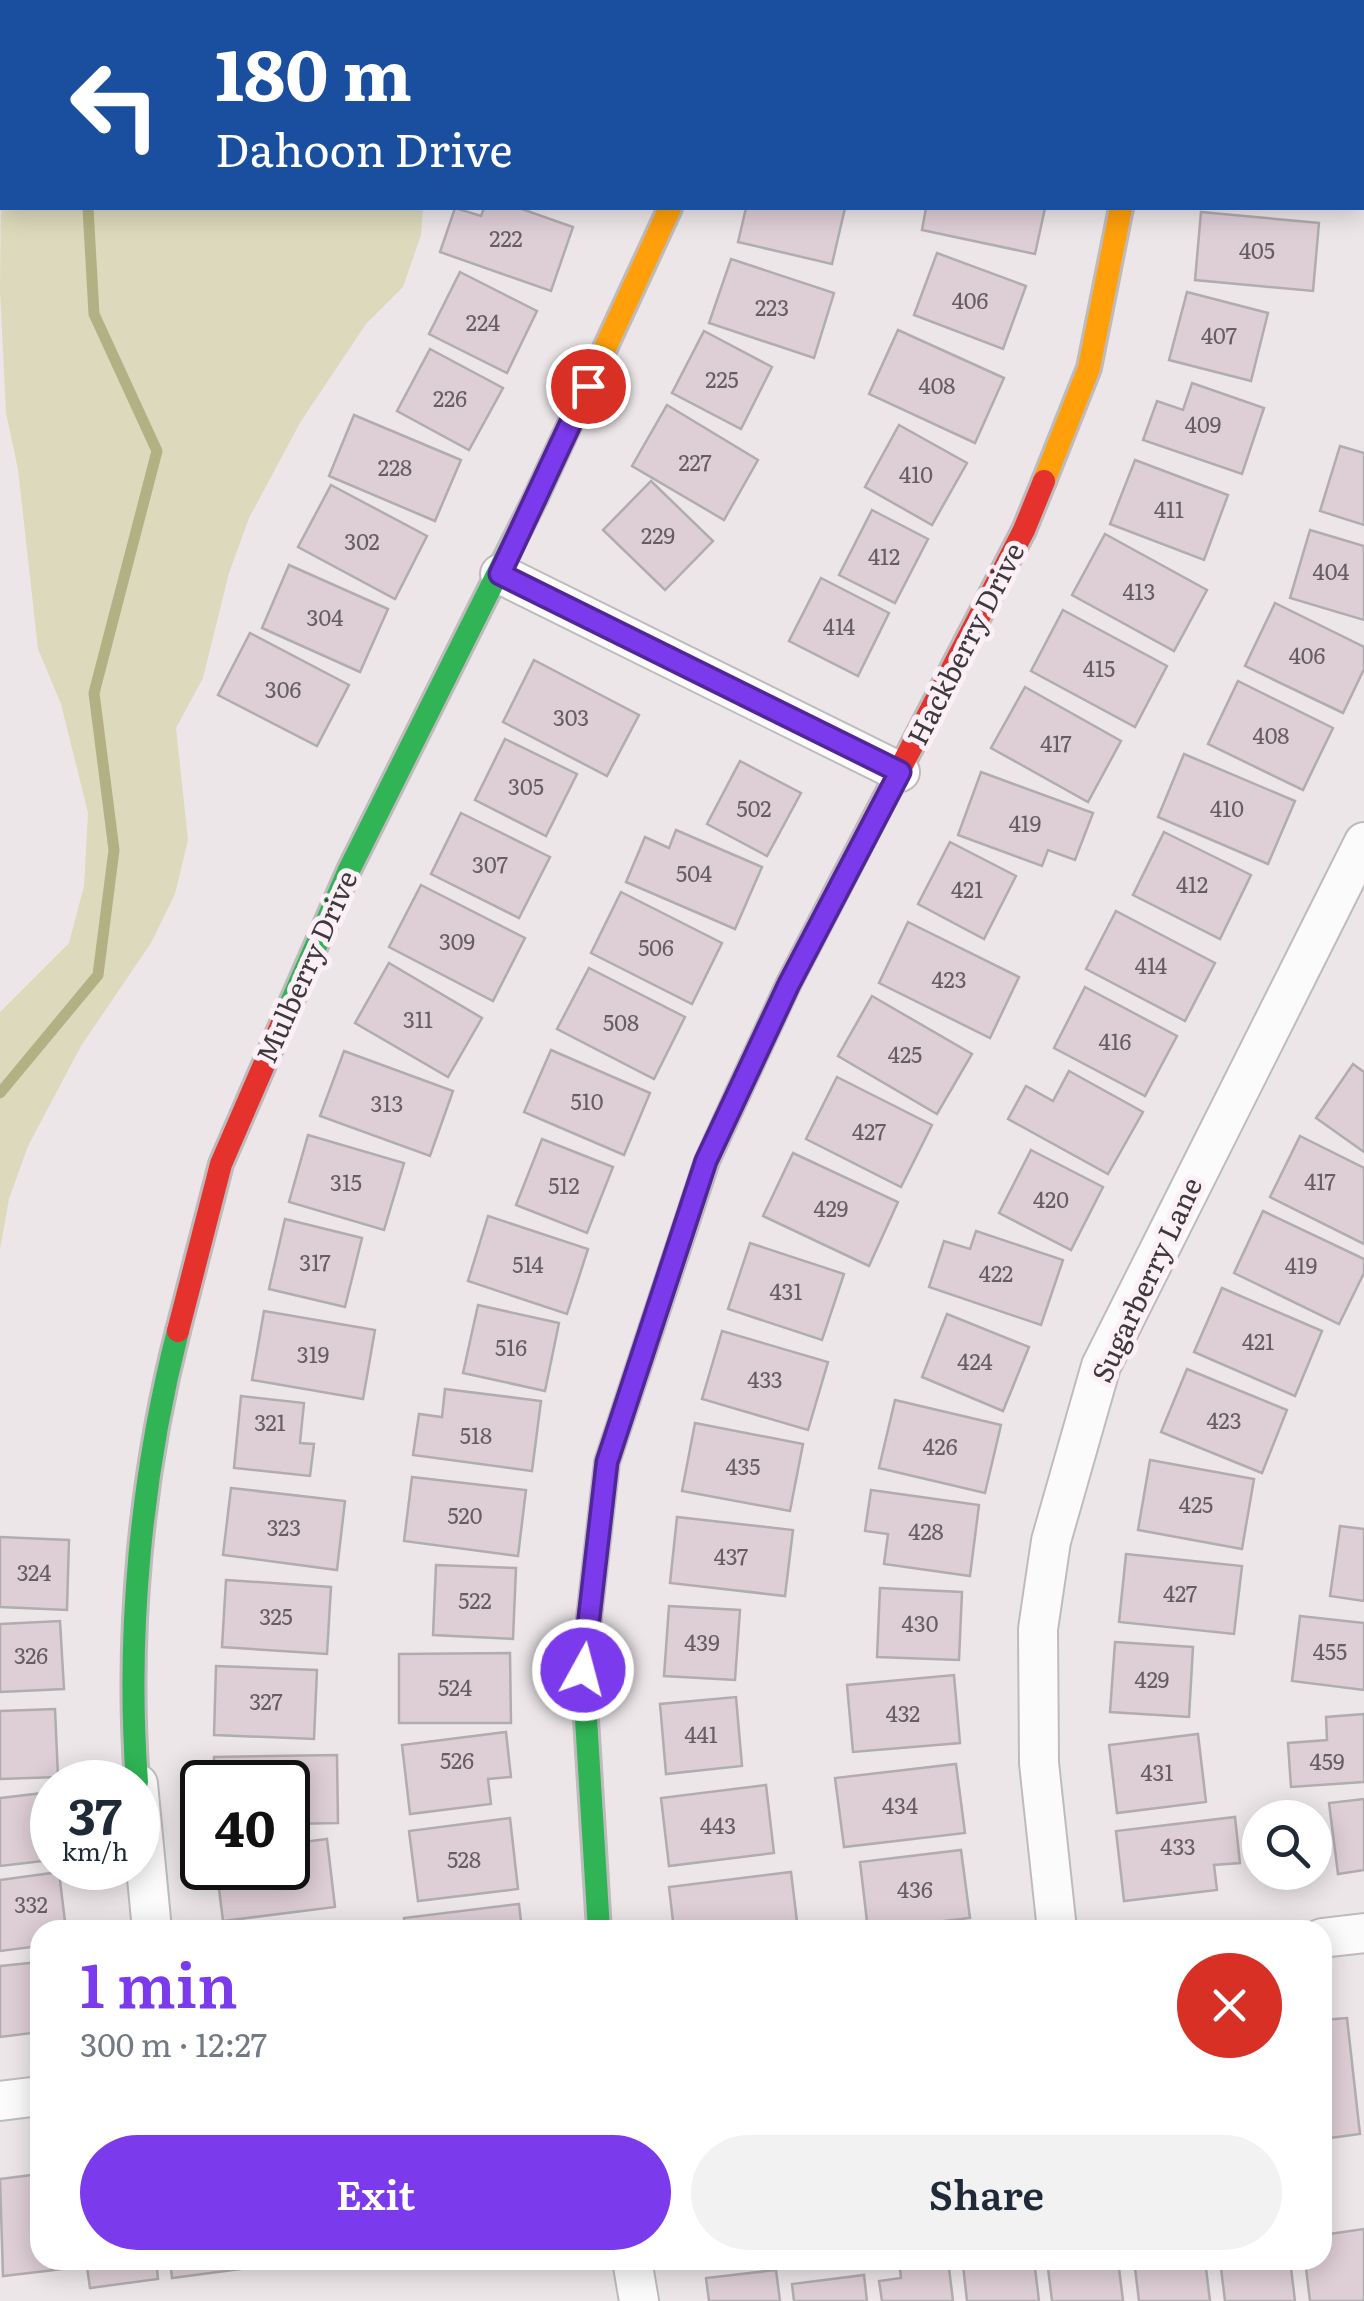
<!DOCTYPE html>
<html lang="en">
<head>
<meta charset="utf-8">
<style>
  :root { --surface:#fff; --page:#f2f2f3; --text:#1f2937; --muted:#747a83; --accent:#7c3aed }
  body { margin:0; font-family:Literata,serif; background:var(--page); color:var(--text); height:100vh; display:flex; flex-direction:column; font-size:38px; white-space:nowrap }
  * { box-sizing:border-box; margin:0 }
  p { font-size:32px; color:var(--muted) }
  .icon { flex:none; width:55px; height:55px; fill:none; stroke:currentColor; stroke-width:2; stroke-linecap:round; stroke-linejoin:round }
  .map { position:relative; flex:1; overflow:hidden }
  .sheet { position:absolute; left:30px; top:1920px; width:1302px; height:350px; display:flex; flex-direction:column; background:var(--surface); border-radius:30px; box-shadow:0 5px 25px #0003 }
  .sheet>* { flex:none }
  .hud { position:absolute; left:0px; top:0px; width:1365px; height:210px; box-shadow:0 5px 25px #0003; background:#1a4fa0; color:#fff; overflow:hidden }
  .tools { position:absolute; left:1242px; top:1800px; display:grid; gap:20px }
  .tools a { display:grid; place-items:center; width:90px; height:90px; border-radius:50%; background:var(--surface); box-shadow:0 5px 25px #0003; font-size:50px }
  .speed { position:absolute; left:30px; top:1760px; display:flex; gap:20px; font-size:50px; font-weight:700; text-align:center }
  .speed>* { display:grid; place-content:center; width:130px; height:130px; border-radius:50%; background:var(--surface); box-shadow:0 5px 25px #0003; line-height:1 }
  .speed small { font-size:25px; font-weight:400 }
  .speed .limit { border:5px solid #111; border-radius:15px; background:#fff; color:#111 }
  .pin { position:absolute; display:grid; place-items:center; width:85px; height:85px; color:#fff; margin:-42px; border:5px solid #fff; border-radius:50%; box-shadow:0 2px 10px #0007 }
  .me { position:absolute; width:110px; margin:-55px; rotate:7deg; stroke-linejoin:round; filter:drop-shadow(0 0 8px #0008) }
  .turn { display:flex; align-items:center; gap:35px; height:210px; padding:0 50px; font-size:45px }
  .turn .icon { width:130px; height:130px; stroke-width:2.5 }
  .turn b { display:block; font-size:70px; line-height:85px }
  .round { display:grid; place-items:center; flex:none; width:105px; height:105px; border-radius:52px; background:var(--page) }
  .headline { display:flex; align-items:center; justify-content:space-between; height:170px; padding:0 50px }
  h1 { font-size:60px; font-weight:600; line-height:75px; color:var(--accent) }
  .action { display:flex; gap:20px; margin-top:auto; padding:20px 50px }
  .action a { flex:1; height:115px; border-radius:60px; background:var(--accent); color:#fff; font-size:40px; font-weight:600; line-height:115px; text-align:center }
  .action a+a { background:var(--page); color:var(--text) }
  .map>svg:first-child { display:block }
  .green { fill:#dcd9bc }
  .lines { fill:none; stroke-linecap:round; stroke-linejoin:round }
  .stream { stroke:#b3b184; stroke-width:11 }
  .building { fill:#deced6; stroke:#b1acae; stroke-width:2.5 }
  .street-casing { stroke:#bfbbbd; stroke-width:42 }
  .fast-casing { stroke:#bfbbbd; stroke-width:28 }
  .slow-casing { stroke:#bfbbbd; stroke-width:28 }
  .jam-casing { stroke:#bfbbbd; stroke-width:28 }
  .street { stroke:#fcfbfc; stroke-width:38 }
  .fast { stroke:#30b455; stroke-width:22 }
  .slow { stroke:#ff9f0a; stroke-width:22 }
  .jam { stroke:#e5322d; stroke-width:22 }
  .route-casing { stroke:#51269a; stroke-width:25 }
  .route { stroke:#7c3aed; stroke-width:18 }
  .labels { text-anchor:middle; stroke-width:10; stroke-linejoin:round; paint-order:stroke }
  .number-label { font-size:22px; fill:#665e62 }
  .street-label { font-size:28px; fill:#3e393c; stroke:#fcf0f6 }
</style>
</head>
<body>
<div class="map">
<svg width="1364" height="2301" viewBox="0 0 1364 2301">
  <rect width="100%" height="100%" fill="#ece6e9"/>
  <polygon class="green" points="2,91 2,208 423,208 421,235 403,287 366,324 301,421 249,518 229,573 203,678 176,728 188,840 175,894 151,943 81,1046 28,1146 9,1199 0,1249 0,1012 69,943 84,886 88,813 61,704 38,649 18,469 6,413 0,290"/>
  <g class="lines">
    <g class="stream">
      <polyline points="257,2 260,0"/>
      <polyline points="0,1093 98,975 114,850 94,693 157,451 94,314 88,208"/>
    </g>
  </g>
  <g class="building">
    <polygon points="937,0 1053,0 1053,2 938,2"/>
    <polygon points="455,208 481,216 484,208 519,208 573,227 551,291 440,252"/>
    <polygon points="746,208 845,208 832,264 738,242"/>
    <polygon points="926,208 1045,208 1035,254 922,230"/>
    <polygon points="1201,212 1319,223 1313,291 1195,280"/>
    <polygon points="937,253 1026,286 1003,349 914,315"/>
    <polygon points="731,259 834,293 814,358 709,323"/>
    <polygon points="460,272 537,311 507,373 429,334"/>
    <polygon points="1187,292 1268,313 1251,381 1169,360"/>
    <polygon points="898,330 1004,378 975,443 869,394"/>
    <polygon points="704,331 772,367 741,429 672,393"/>
    <polygon points="430,349 503,388 469,450 397,411"/>
    <polygon points="1192,383 1264,408 1242,474 1143,440 1157,401 1183,410"/>
    <polygon points="667,405 758,460 724,520 632,466"/>
    <polygon points="354,415 461,460 435,521 329,476"/>
    <polygon points="899,425 967,463 932,525 865,487"/>
    <polygon points="1340,446 1364,453 1364,525 1320,511"/>
    <polygon points="1135,460 1228,495 1204,560 1110,524"/>
    <polygon points="651,481 713,541 665,590 603,530"/>
    <polygon points="331,485 427,536 395,599 298,547"/>
    <polygon points="872,510 928,539 895,603 839,575"/>
    <polygon points="1310,530 1364,546 1364,620 1290,598"/>
    <polygon points="1105,534 1207,590 1174,651 1072,595"/>
    <polygon points="289,565 388,609 360,672 262,628"/>
    <polygon points="821,578 889,613 858,676 789,641"/>
    <polygon points="1275,603 1364,647 1364,669 1343,713 1245,666"/>
    <polygon points="1063,610 1167,666 1135,727 1031,671"/>
    <polygon points="250,633 349,685 317,746 218,695"/>
    <polygon points="534,660 639,715 607,776 503,722"/>
    <polygon points="1238,681 1333,728 1303,790 1208,744"/>
    <polygon points="1025,687 1121,741 1088,802 991,748"/>
    <polygon points="505,739 577,774 546,836 475,800"/>
    <polygon points="1184,754 1295,801 1268,864 1158,817"/>
    <polygon points="740,761 801,793 767,856 707,824"/>
    <polygon points="981,772 1093,813 1075,860 1048,850 1042,866 958,835"/>
    <polygon points="461,813 550,857 519,918 431,874"/>
    <polygon points="676,830 762,867 735,929 626,882 645,837 669,848"/>
    <polygon points="1164,832 1251,875 1220,939 1133,895"/>
    <polygon points="950,842 1016,876 984,939 918,904"/>
    <polygon points="421,885 525,938 493,1001 389,947"/>
    <polygon points="621,892 722,943 692,1004 591,953"/>
    <polygon points="1116,911 1215,963 1185,1021 1086,969"/>
    <polygon points="908,922 1019,977 990,1038 879,983"/>
    <polygon points="389,963 482,1018 448,1077 355,1023"/>
    <polygon points="589,968 685,1017 654,1079 557,1029"/>
    <polygon points="1085,987 1177,1036 1145,1096 1054,1048"/>
    <polygon points="872,996 972,1054 937,1114 838,1056"/>
    <polygon points="551,1050 650,1093 624,1155 524,1112"/>
    <polygon points="344,1051 453,1091 430,1156 320,1116"/>
    <polygon points="1353,1064 1364,1072 1364,1152 1316,1118"/>
    <polygon points="1069,1071 1143,1112 1108,1174 1008,1119 1026,1086 1053,1101"/>
    <polygon points="837,1077 932,1125 901,1187 806,1139"/>
    <polygon points="308,1135 404,1163 384,1230 289,1202"/>
    <polygon points="1300,1136 1364,1168 1364,1244 1270,1197"/>
    <polygon points="542,1139 613,1167 587,1233 516,1205"/>
    <polygon points="1031,1150 1103,1187 1071,1250 999,1213"/>
    <polygon points="793,1153 898,1202 869,1266 763,1216"/>
    <polygon points="1263,1211 1364,1259 1364,1273 1339,1324 1234,1273"/>
    <polygon points="488,1216 588,1249 567,1314 468,1281"/>
    <polygon points="285,1219 362,1238 345,1307 269,1289"/>
    <polygon points="976,1231 1063,1260 1041,1325 929,1287 944,1241 970,1249"/>
    <polygon points="750,1243 844,1274 822,1340 728,1309"/>
    <polygon points="1222,1288 1322,1331 1295,1396 1194,1352"/>
    <polygon points="478,1305 559,1323 545,1391 463,1373"/>
    <polygon points="264,1311 375,1330 363,1399 252,1380"/>
    <polygon points="947,1314 1029,1347 1003,1411 922,1377"/>
    <polygon points="722,1331 828,1362 808,1430 702,1399"/>
    <polygon points="1187,1369 1287,1410 1262,1473 1161,1432"/>
    <polygon points="445,1389 541,1401 532,1471 413,1455 419,1414 442,1417"/>
    <polygon points="241,1396 304,1403 300,1443 314,1444 310,1476 234,1468"/>
    <polygon points="895,1400 1001,1425 985,1493 879,1468"/>
    <polygon points="695,1423 803,1444 790,1511 682,1491"/>
    <polygon points="1150,1460 1254,1479 1242,1549 1138,1530"/>
    <polygon points="412,1477 526,1490 518,1556 404,1541"/>
    <polygon points="231,1488 345,1501 337,1570 223,1555"/>
    <polygon points="871,1490 979,1505 970,1576 884,1564 888,1534 865,1531"/>
    <polygon points="677,1517 793,1530 785,1596 670,1583"/>
    <polygon points="1340,1526 1364,1529 1364,1601 1330,1596"/>
    <polygon points="0,1537 69,1540 67,1610 0,1607"/>
    <polygon points="1126,1554 1242,1566 1234,1634 1119,1622"/>
    <polygon points="436,1565 516,1568 513,1639 433,1635"/>
    <polygon points="226,1580 331,1587 327,1654 222,1647"/>
    <polygon points="880,1588 962,1592 959,1660 877,1657"/>
    <polygon points="669,1606 740,1610 735,1680 664,1676"/>
    <polygon points="1300,1616 1364,1623 1364,1690 1292,1681"/>
    <polygon points="60,1621 64,1689 0,1692 0,1624"/>
    <polygon points="1115,1642 1193,1647 1189,1717 1110,1712"/>
    <polygon points="510,1653 511,1723 399,1723 399,1654"/>
    <polygon points="216,1666 317,1670 314,1739 214,1735"/>
    <polygon points="954,1675 960,1743 853,1752 847,1685"/>
    <polygon points="736,1697 742,1766 666,1774 660,1704"/>
    <polygon points="55,1709 58,1777 0,1779 0,1711"/>
    <polygon points="1364,1714 1364,1782 1291,1787 1288,1743 1327,1740 1326,1717"/>
    <polygon points="506,1732 511,1777 488,1779 491,1804 410,1814 402,1745"/>
    <polygon points="1198,1734 1206,1802 1117,1813 1109,1745"/>
    <polygon points="337,1755 338,1823 288,1824 288,1782 214,1782 214,1757"/>
    <polygon points="956,1764 965,1833 844,1847 835,1778"/>
    <polygon points="766,1785 774,1853 669,1866 661,1798"/>
    <polygon points="52,1792 52,1860 0,1866 0,1798"/>
    <polygon points="1364,1799 1364,1870 1338,1874 1329,1803"/>
    <polygon points="1235,1817 1240,1863 1214,1865 1217,1890 1124,1901 1116,1831"/>
    <polygon points="510,1818 518,1889 418,1901 409,1831"/>
    <polygon points="327,1839 335,1907 223,1921 218,1881 250,1877 249,1868 288,1868 288,1844"/>
    <polygon points="961,1850 970,1918 868,1930 860,1862"/>
    <polygon points="59,1872 66,1930 40,1930 40,1946 0,1951 0,1880"/>
    <polygon points="791,1872 798,1930 674,1930 669,1887"/>
    <polygon points="519,1904 522,1930 405,1930 404,1918"/>
    <polygon points="40,1962 40,2032 0,2037 0,1966"/>
    <polygon points="1347,2018 1360,2134 1322,2139 1322,2020"/>
    <polygon points="40,2174 40,2260 71,2260 72,2268 3,2276 0,2179"/>
    <polygon points="1364,2229 1364,2301 1310,2301 1305,2260 1322,2260 1322,2235"/>
    <polygon points="86,2260 156,2260 158,2279 90,2288"/>
    <polygon points="170,2260 240,2260 241,2269 172,2278"/>
    <polygon points="899,2260 948,2260 953,2301 882,2301 879,2281 901,2278"/>
    <polygon points="1002,2260 1034,2260 1039,2301 967,2301 963,2265"/>
    <polygon points="1047,2260 1118,2260 1123,2301 1052,2301"/>
    <polygon points="1134,2260 1205,2260 1210,2301 1139,2301"/>
    <polygon points="1220,2260 1290,2260 1295,2301 1225,2301"/>
    <polygon points="776,2270 780,2301 709,2301 706,2278"/>
    <polygon points="864,2275 867,2301 794,2301 792,2284"/>
  </g>
  <g class="lines">
    <g class="street-casing">
      <g id="street">
        <polyline points="681,0 681,2"/>
        <polyline points="1133,2 1133,0"/>
        <polyline points="500,574 900,772"/>
        <polyline points="138,1784 152,1930"/>
        <polyline points="1057,1930 1039,1763 1038,1629 1051,1541 1101,1366 1364,842"/>
        <polyline points="1322,1938 1364,1933"/>
        <polyline points="0,2101 40,2096"/>
        <polyline points="632,2260 639,2301"/>
      </g>
    </g>
    <g class="fast-casing">
      <g id="fast">
        <polyline points="283,1021 349,870 536,497"/>
        <path d="M137,1782c-11,-148 4,-307 41,-451"/>
        <polyline points="599,1930 583,1670 607,1462 707,1161 738,1093"/>
      </g>
    </g>
    <g class="slow-casing">
      <g id="slow">
        <polyline points="1044,481 1089,368 1121,208"/>
        <polyline points="536,497 670,208"/>
      </g>
    </g>
    <g class="jam-casing">
      <g id="jam">
        <polyline points="738,1093 789,983 1024,530 1044,481"/>
        <polyline points="178,1331 221,1164 283,1021"/>
      </g>
    </g>
    <use href="#street" class="street"/>
    <use href="#fast" class="fast"/>
    <use href="#slow" class="slow"/>
    <use href="#jam" class="jam"/>
  </g>
  <g class="lines">
    <g class="route-casing">
      <polyline id="route" points="583,1670 607,1462 706,1161 789,984 900,772 500,574 588,386"/>
    </g>
    <use href="#route" class="route"/>
  </g>
  <g class="labels">
    <g class="number-label">
      <text x="506" y="247">222</text>
      <text x="1257" y="259">405</text>
      <text x="970" y="309">406</text>
      <text x="772" y="316">223</text>
      <text x="483" y="331">224</text>
      <text x="1219" y="344">407</text>
      <text x="722" y="388">225</text>
      <text x="937" y="394">408</text>
      <text x="450" y="407">226</text>
      <text x="1203" y="433">409</text>
      <text x="695" y="471">227</text>
      <text x="395" y="476">228</text>
      <text x="916" y="483">410</text>
      <text x="1169" y="518">411</text>
      <text x="658" y="544">229</text>
      <text x="362" y="550">302</text>
      <text x="884" y="565">412</text>
      <text x="1331" y="580">404</text>
      <text x="1139" y="600">413</text>
      <text x="325" y="626">304</text>
      <text x="839" y="635">414</text>
      <text x="1307" y="664">406</text>
      <text x="1099" y="677">415</text>
      <text x="283" y="698">306</text>
      <text x="571" y="726">303</text>
      <text x="1271" y="744">408</text>
      <text x="1056" y="752">417</text>
      <text x="526" y="795">305</text>
      <text x="754" y="817">502</text>
      <text x="1227" y="817">410</text>
      <text x="1025" y="832">419</text>
      <text x="490" y="873">307</text>
      <text x="694" y="882">504</text>
      <text x="1192" y="893">412</text>
      <text x="967" y="898">421</text>
      <text x="457" y="950">309</text>
      <text x="656" y="956">506</text>
      <text x="1151" y="974">414</text>
      <text x="949" y="988">423</text>
      <text x="418" y="1028">311</text>
      <text x="621" y="1031">508</text>
      <text x="1115" y="1050">416</text>
      <text x="905" y="1063">425</text>
      <text x="587" y="1110">510</text>
      <text x="387" y="1112">313</text>
      <text x="869" y="1140">427</text>
      <text x="1320" y="1190">417</text>
      <text x="346" y="1191">315</text>
      <text x="564" y="1194">512</text>
      <text x="1051" y="1208">420</text>
      <text x="831" y="1217">429</text>
      <text x="315" y="1271">317</text>
      <text x="528" y="1273">514</text>
      <text x="1301" y="1274">419</text>
      <text x="996" y="1282">422</text>
      <text x="786" y="1300">431</text>
      <text x="1258" y="1350">421</text>
      <text x="511" y="1356">516</text>
      <text x="313" y="1363">319</text>
      <text x="975" y="1370">424</text>
      <text x="765" y="1388">433</text>
      <text x="1224" y="1429">423</text>
      <text x="270" y="1431">321</text>
      <text x="476" y="1444">518</text>
      <text x="940" y="1455">426</text>
      <text x="743" y="1475">435</text>
      <text x="1196" y="1513">425</text>
      <text x="465" y="1524">520</text>
      <text x="284" y="1536">323</text>
      <text x="926" y="1540">428</text>
      <text x="731" y="1565">437</text>
      <text x="34" y="1581">324</text>
      <text x="1180" y="1602">427</text>
      <text x="475" y="1609">522</text>
      <text x="276" y="1625">325</text>
      <text x="920" y="1632">430</text>
      <text x="702" y="1651">439</text>
      <text x="1330" y="1660">455</text>
      <text x="31" y="1664">326</text>
      <text x="1152" y="1688">429</text>
      <text x="455" y="1696">524</text>
      <text x="266" y="1710">327</text>
      <text x="903" y="1722">432</text>
      <text x="701" y="1743">441</text>
      <text x="457" y="1769">526</text>
      <text x="1327" y="1770">459</text>
      <text x="1157" y="1781">431</text>
      <text x="900" y="1814">434</text>
      <text x="718" y="1834">443</text>
      <text x="1178" y="1855">433</text>
      <text x="464" y="1868">528</text>
      <text x="915" y="1898">436</text>
      <text x="31" y="1913">332</text>
    </g>
    <g class="street-label">
      <text transform="translate(966 644) rotate(-63)" y="10">Hackberry Drive</text>
      <text transform="translate(307 967) rotate(-66)" y="10">Mulberry Drive</text>
      <text transform="translate(1147 1280) rotate(-65)" y="10">Sugarberry Lane</text>
    </g>
  </g>
</svg>
<div class="tools">
<a><svg class="icon" aria-label="search" viewBox="0 0 24 24"><circle cx="10" cy="10" r="6"/><path d="M15 15l6 6"/></svg></a>
</div>
<div class="speed"><div>37<small>km/h</small></div><div class="limit">40</div></div>
<div class="pin" style="left:588px;top:386px;background:#d93025"><svg class="icon" aria-label="arrive" viewBox="0 0 24 24"><path d="M6 21V4h12l-3 4 3 4H6"/></svg></div>
<svg class="me" style="left:583px;top:1670px" viewBox="-20 -20 40 40"><circle r="17" fill="#7c3aed" stroke="#fff" stroke-width="3"/><path d="M0-11L8 9 0 5-8 9z" fill="#fff"/></svg>
<div class="hud">
<div class="turn"><svg class="icon" aria-label="left" viewBox="0 0 24 24"><path d="M17 20v-9H6M10 6l-5 5 5 5"/></svg><div><b>180 m</b>Dahoon Drive</div></div>
</div>
<section class="sheet">
<div class="headline"><div><h1>1 min</h1><p>300 m · 12:27</p></div><a class="round" style="background:#d93025;color:#fff"><svg class="icon" aria-label="close" viewBox="0 0 24 24"><path d="M6 6l12 12M18 6L6 18"/></svg></a></div>
<div class="action"><a>Exit</a><a>Share</a></div>
</section>
</div>
</body>
</html>
